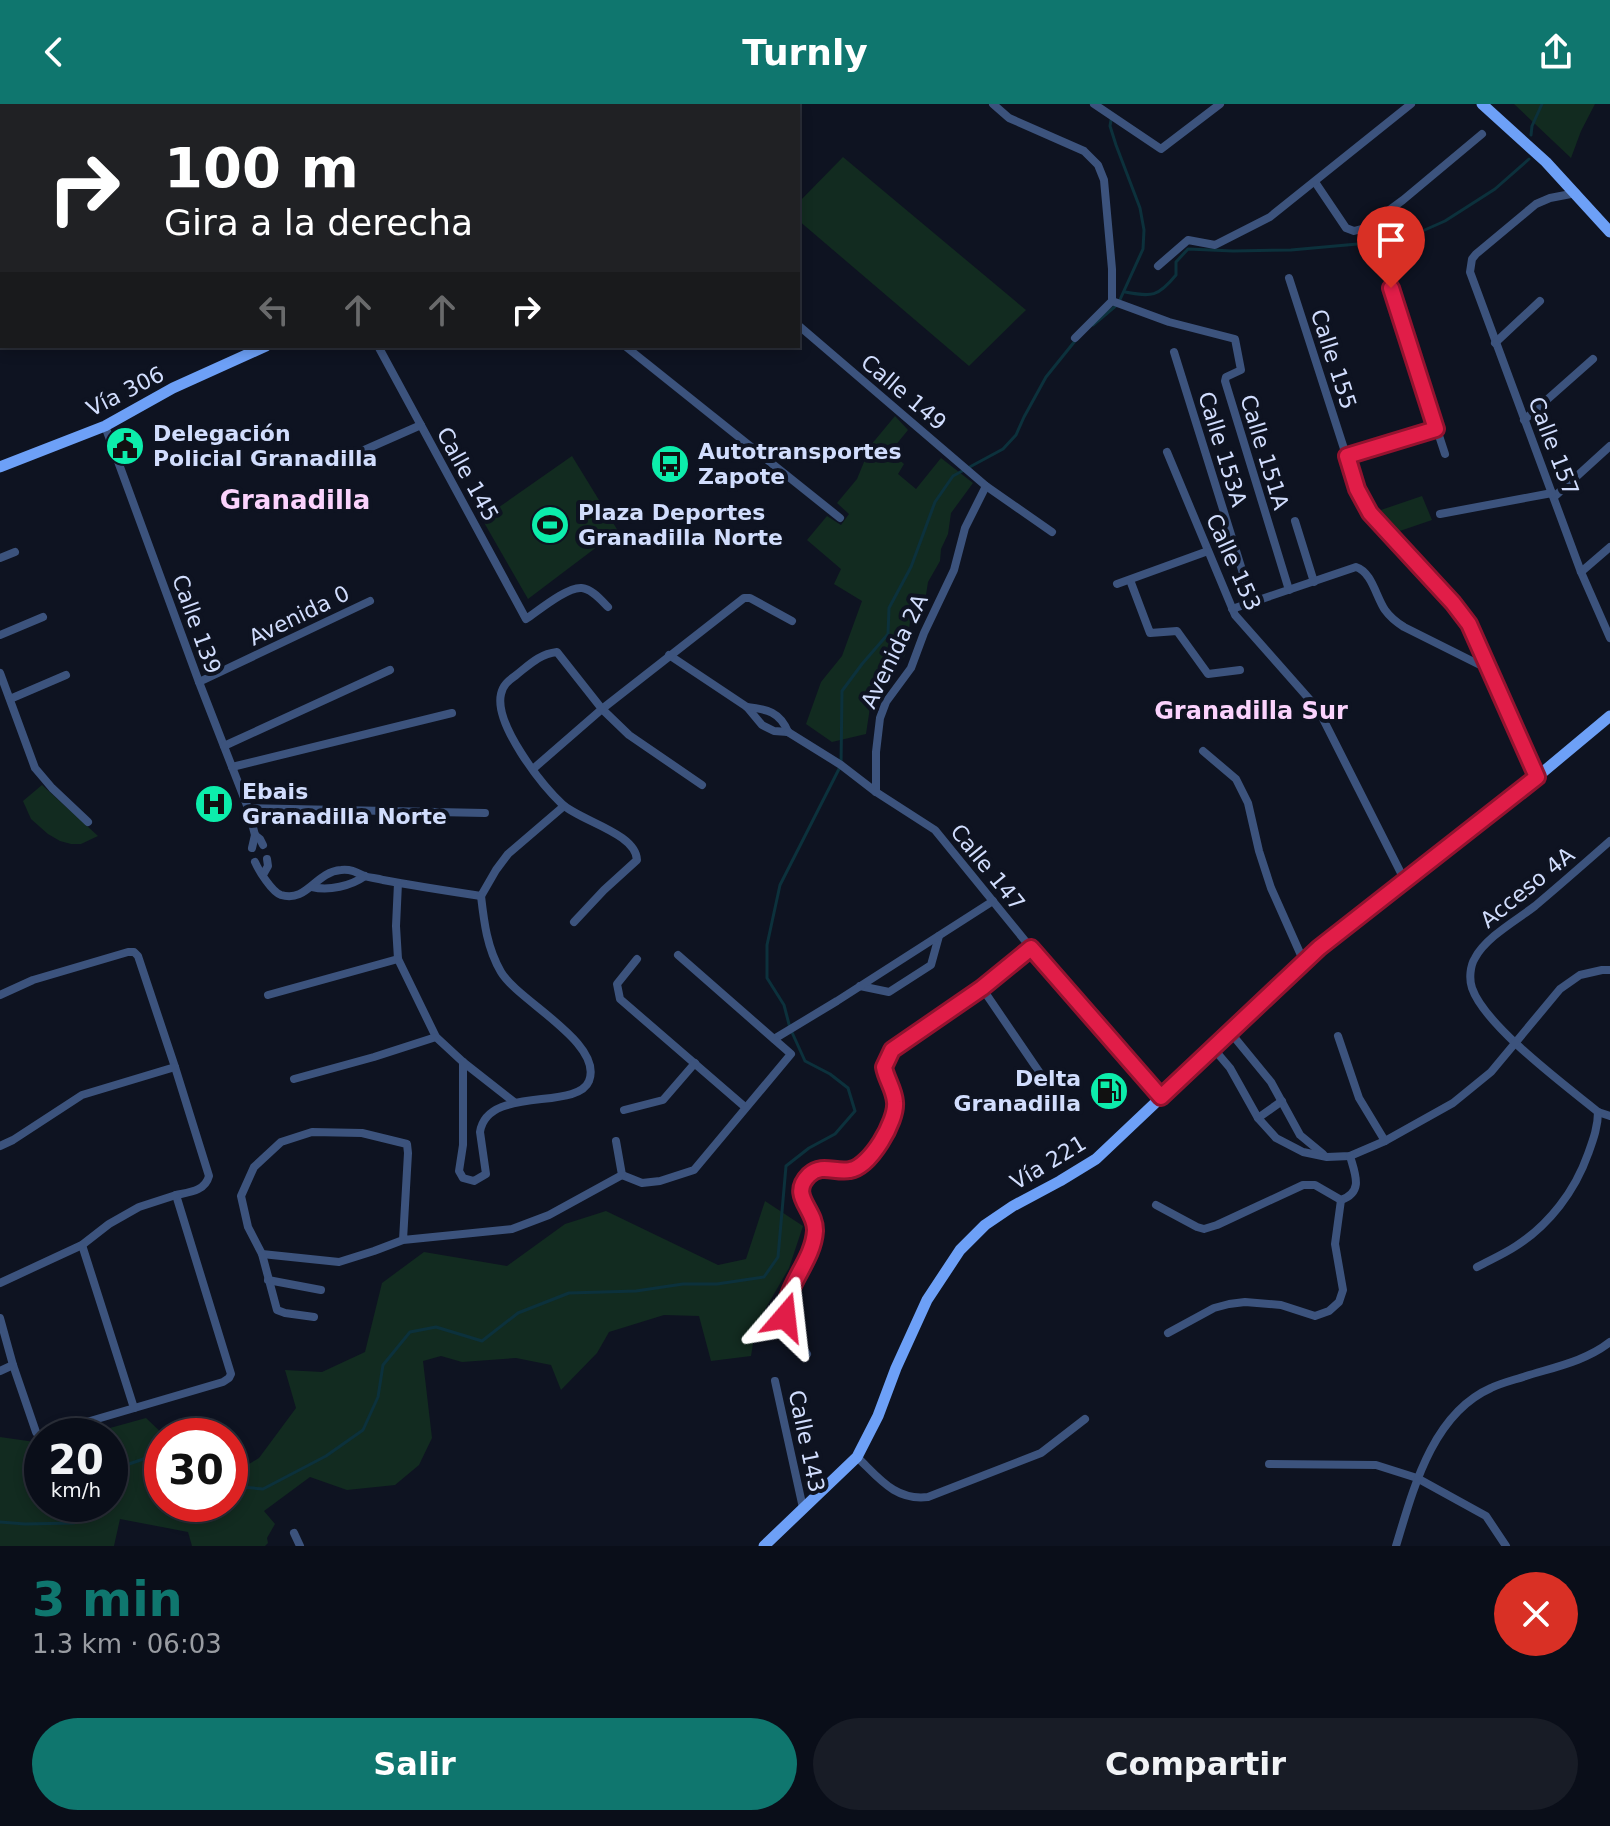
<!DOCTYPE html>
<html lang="es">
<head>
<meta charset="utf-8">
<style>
  :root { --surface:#0a0e19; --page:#181c26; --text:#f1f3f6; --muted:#999ca2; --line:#2a2e38; --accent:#0f766e }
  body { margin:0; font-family:"DejaVu Sans",sans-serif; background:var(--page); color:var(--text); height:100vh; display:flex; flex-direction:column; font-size:30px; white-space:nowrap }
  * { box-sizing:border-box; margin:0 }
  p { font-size:26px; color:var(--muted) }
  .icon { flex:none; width:44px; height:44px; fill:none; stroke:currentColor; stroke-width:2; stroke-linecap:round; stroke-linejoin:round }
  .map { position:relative; height:1442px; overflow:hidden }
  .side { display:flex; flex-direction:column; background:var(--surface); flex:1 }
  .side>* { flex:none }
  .guide { position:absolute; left:0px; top:0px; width:800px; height:244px; box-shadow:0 4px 12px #0003,0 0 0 2px var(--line); background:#202124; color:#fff; overflow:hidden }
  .speed { position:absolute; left:24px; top:1314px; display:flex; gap:16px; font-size:40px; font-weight:700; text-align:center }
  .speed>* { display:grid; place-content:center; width:104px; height:104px; border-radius:50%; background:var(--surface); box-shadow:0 4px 12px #0003,0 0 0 2px var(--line); line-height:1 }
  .speed small { font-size:20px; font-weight:400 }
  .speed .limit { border:12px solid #d22; background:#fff; color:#111 }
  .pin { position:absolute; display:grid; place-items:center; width:68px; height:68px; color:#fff; margin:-82px -34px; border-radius:50% 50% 50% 0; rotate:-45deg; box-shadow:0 0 8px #0007 }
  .pin .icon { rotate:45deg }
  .me { position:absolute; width:88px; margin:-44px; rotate:17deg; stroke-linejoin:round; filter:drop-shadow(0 0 6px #0008) }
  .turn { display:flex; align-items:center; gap:28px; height:168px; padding:0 32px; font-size:36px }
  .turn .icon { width:104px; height:104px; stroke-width:2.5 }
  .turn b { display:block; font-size:56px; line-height:68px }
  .lanes { display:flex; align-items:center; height:76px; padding:0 32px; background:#0003; justify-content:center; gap:40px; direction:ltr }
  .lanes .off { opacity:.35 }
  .round { display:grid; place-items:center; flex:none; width:84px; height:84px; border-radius:42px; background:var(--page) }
  .head { display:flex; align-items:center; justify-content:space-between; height:136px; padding:0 32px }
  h1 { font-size:48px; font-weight:700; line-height:60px; color:var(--accent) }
  .cta { display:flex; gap:16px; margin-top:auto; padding:16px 32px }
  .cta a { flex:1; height:92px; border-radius:48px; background:var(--accent); color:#fff; font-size:32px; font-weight:700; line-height:92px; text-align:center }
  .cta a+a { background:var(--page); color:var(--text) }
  header { display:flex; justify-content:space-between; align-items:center; height:104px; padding:0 32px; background:var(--accent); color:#fff; font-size:36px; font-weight:700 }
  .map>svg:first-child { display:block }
  .green { fill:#122b20 }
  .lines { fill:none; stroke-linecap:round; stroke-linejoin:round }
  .stream { stroke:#0c313c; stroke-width:3 }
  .street { stroke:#3c537d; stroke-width:8 }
  .secondary { stroke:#6da0f7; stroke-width:11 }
  .route-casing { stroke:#92132f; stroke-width:20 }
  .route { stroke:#e11d48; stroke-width:14 }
  .labels { text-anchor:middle; stroke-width:8; stroke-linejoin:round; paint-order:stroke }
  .street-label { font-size:22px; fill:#d1ddfd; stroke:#0e1321 }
  .poi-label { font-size:22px; font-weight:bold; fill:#d1ddfd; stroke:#0e1321; text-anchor:start }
  .neighbourhood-label { font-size:24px; font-weight:bold; fill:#fbd3fd; stroke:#0e1321 }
  .quarter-label { font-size:26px; font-weight:bold; fill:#fbd3fd; stroke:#0e1321 }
</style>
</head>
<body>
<header><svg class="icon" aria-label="back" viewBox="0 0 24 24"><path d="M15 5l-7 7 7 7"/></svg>Turnly<svg class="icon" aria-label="share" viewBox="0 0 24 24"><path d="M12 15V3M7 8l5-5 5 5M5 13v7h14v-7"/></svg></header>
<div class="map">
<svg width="1610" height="1442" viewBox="0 0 1610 1442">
  <rect width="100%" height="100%" fill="#0e1321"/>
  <g class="green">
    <polygon points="1514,0 1595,0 1581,27 1571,54"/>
    <polygon points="843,53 1026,206 969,262 798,116 798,99"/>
    <polygon points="895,312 908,326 890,348 904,360 898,370 916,385 941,354 973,379 951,409 948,430 941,445 940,457 928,478 926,491 910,517 906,550 891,570 880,577 872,590 866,630 832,638 806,620 821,578 842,552 862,497 834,480 841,465 807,436 827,412 841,421 849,410 837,399 857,375 871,341"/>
    <polygon points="572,352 618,427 528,495 482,415"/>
    <polygon points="1422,392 1432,416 1394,429 1375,408"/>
    <polygon points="42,681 98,732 81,740 71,740 60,737 48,730 31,715 23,697"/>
    <polygon points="765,1097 803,1122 789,1164 756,1221 751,1252 711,1257 699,1212 664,1211 609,1228 597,1249 561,1286 551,1261 516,1254 462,1258 441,1252 423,1257 432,1334 419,1361 395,1381 347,1386 310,1373 264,1407 275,1420 267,1434 268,1439 265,1442 192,1442 188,1428 120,1415 114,1442 0,1442 0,1333 42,1339 42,1400 110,1400 110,1332 81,1332 146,1314 165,1332 162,1332 162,1400 230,1400 230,1363 241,1365 259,1354 296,1304 285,1266 322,1268 365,1248 382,1179 424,1148 507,1162 565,1120 606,1107 718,1161 746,1155"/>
  </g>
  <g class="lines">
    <g class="stream">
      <polyline points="1531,31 1532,22 1542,0"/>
      <path d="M1125,188c27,5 33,5 51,-17v-13l12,-13 45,2 58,-1 111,-10 43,-19 50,-32 34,-30"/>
      <polyline points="1093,221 1118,200 1143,145 1144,126 1140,104 1116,41 1110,22 1111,16"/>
      <polyline points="110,1377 129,1360 158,1350 162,1351"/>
      <polyline points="230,1382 263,1385 326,1352 363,1326 378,1293 383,1261 410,1228 436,1223 482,1237 518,1209 569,1189 636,1187 683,1180 717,1180 764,1173 778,1153 786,1062 809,1044 835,1030 855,1007 848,984 830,970 805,957 790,924 784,901 767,874 767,841 780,781 841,661 842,587 862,560 888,530 889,504 911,463 935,398 953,372 1003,345 1016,331 1024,313 1046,273 1075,237"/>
      <polyline points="0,1418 25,1420 74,1419 87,1400"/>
    </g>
    <g class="street">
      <polyline points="20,0 21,2"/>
      <polyline points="271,0 272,2"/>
      <polyline points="380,0 382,2"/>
      <polyline points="484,0 485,2"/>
      <polyline points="591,0 592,2"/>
      <polyline points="993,0 1009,14 1084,47 1098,61 1104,76 1112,165 1112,197 1169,218 1235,235 1241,266 1226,273 1225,277 1289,486"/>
      <polyline points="1094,0 1161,45 1220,0"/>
      <polyline points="439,2 442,0"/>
      <polyline points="1315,78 1346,124 1354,127 1365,124 1403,96 1482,30"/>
      <polyline points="1576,89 1550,94 1536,100 1476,150 1472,155 1470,168 1581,468 1610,534"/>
      <polyline points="0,95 2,99"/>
      <polyline points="1158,162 1188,136 1215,141 1270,113 1411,0"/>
      <polyline points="1289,174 1357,385 1363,398 1453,499 1469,520 1537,673"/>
      <polyline points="1391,184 1445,350"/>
      <polyline points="798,221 986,382 1052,428"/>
      <polyline points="1075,234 1112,197"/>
      <polyline points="1495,239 1540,197"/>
      <path d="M378,242l148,273c12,-8 42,-33 56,-31 10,1 19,12 26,19"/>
      <polyline points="625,242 840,414"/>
      <polyline points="1174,248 1252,498"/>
      <polyline points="1524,316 1593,255"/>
      <polyline points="105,322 199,578 248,704 255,731 260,735 263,741"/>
      <polyline points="362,347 421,321"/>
      <polyline points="1167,348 1235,511 1318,605 1405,777"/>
      <polyline points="1347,352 1436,325"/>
      <polyline points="1554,393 1610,342"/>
      <polyline points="1440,410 1552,389"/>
      <polyline points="1295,417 1314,478"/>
      <polyline points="0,454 15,448"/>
      <polyline points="1581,468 1610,443"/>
      <polyline points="1130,476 1150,529 1177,527 1208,570 1240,566"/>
      <polyline points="1117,480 1208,447"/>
      <path d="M1232,505l124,-42c16,5 20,30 29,43 5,7 11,12 19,17l84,42"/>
      <polyline points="0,531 43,513"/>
      <polyline points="669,551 747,603 762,621 774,627 788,628"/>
      <polyline points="0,569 35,664 52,684 88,718"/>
      <polyline points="199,578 370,497"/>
      <polyline points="10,595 66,571"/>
      <path d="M747,603c20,2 33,5 41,25"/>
      <polyline points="788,628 841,661 876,688 935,726 1031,844 1161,993"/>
      <polyline points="224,642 390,566"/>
      <polyline points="1203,647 1236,675 1248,699 1259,747 1271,784 1304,858"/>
      <polyline points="232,663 452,609"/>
      <polyline points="533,665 602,605 744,494 750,494 792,517"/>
      <polyline points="876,688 876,648 880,614 886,598 911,564 924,529 954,466 965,424 986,382"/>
      <polyline points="248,704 485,709"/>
      <path d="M1610,737c-25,22 -50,44 -75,65 -18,14 -49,31 -60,52 -5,8 -6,21 -3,30 13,38 93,97 126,124l12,4"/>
      <polyline points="252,744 255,731"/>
      <path d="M255,758c4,9 17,30 26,33 26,8 34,-23 60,-25 10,-1 15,2 23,6 6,2 13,2 19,4 32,6 65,11 98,16l15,-26 12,-16 56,-48"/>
      <polyline points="264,769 268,762 267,755"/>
      <polyline points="398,779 396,822 398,855 436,933 463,958 514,998"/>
      <path d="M312,783c17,4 39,-1 53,-11"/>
      <path d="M574,818l30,-32 33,-30c-1,-27 -57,-39 -75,-56 -21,-20 -68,-80 -61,-110 2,-9 7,-13 14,-18 14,-11 24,-22 42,-24l45,57 27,26 73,50"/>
      <polyline points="637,855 617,880 620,895 745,1003"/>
      <polyline points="860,882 889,888 931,861 939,832"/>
      <polyline points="982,884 1042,972"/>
      <path d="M0,891l33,-15 95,-28h6l4,4 37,111 34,109c-4,15 -19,16 -33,19l55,179 -2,4 -6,4 -184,54 -3,-4 -23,-67 -13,-47"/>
      <polyline points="268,891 398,855"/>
      <polyline points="1230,928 1271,978 1300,1031 1323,1050"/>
      <polyline points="1338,932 1359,994 1385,1037"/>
      <polyline points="774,935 837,897 993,797"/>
      <polyline points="1213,944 1230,964 1258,1014 1276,1034 1303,1048 1327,1053 1350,1052 1385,1037 1453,999 1491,968 1560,885 1580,871 1602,866 1610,866"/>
      <path d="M463,958v83l-4,26 4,7 11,3 12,-7 -6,-42c7,-47 97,-21 109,-51 15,-38 -71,-80 -88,-109 -14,-24 -17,-50 -20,-76"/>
      <polyline points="294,975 374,953 436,933"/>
      <polyline points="624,1006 663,996 695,959"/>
      <polyline points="1258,1014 1282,997"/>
      <polyline points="0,1042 13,1036 82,991 175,963"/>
      <polyline points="622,1071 642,1079 660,1077 694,1066 791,950 678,851"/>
      <path d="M1156,1101l41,22 7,2 13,-4 86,-40h12l26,15c23,-8 14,-26 9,-44"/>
      <polyline points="403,1136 408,1049 407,1040 362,1029 312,1028 281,1038 254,1063 241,1092 248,1123 262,1150 339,1158 374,1147 403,1136 512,1125 549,1111 622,1071 616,1037"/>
      <polyline points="82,1141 134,1304"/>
      <polyline points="262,1150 277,1206 285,1209 314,1213"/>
      <path d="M1477,1163c13,-7 27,-13 39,-21 33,-21 59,-55 72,-92 5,-14 10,-27 10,-42"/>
      <polyline points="268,1176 321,1186"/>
      <polyline points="0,1179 82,1141 109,1120 139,1103 176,1091"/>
      <polyline points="1168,1229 1214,1204 1229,1200 1245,1198 1281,1201 1315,1212 1329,1207 1339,1198 1343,1186 1335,1140 1341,1096"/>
      <path d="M807,1250c-7,-11 -19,-24 -22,-37 -5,-22 29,-60 30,-86 1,-18 -23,-34 -10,-51 15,-19 26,-6 45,-10 20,-4 47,-49 45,-68 -1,-13 -9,-23 -11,-35l8,-17 90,-62 49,-40"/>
      <polyline points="0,1267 13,1261"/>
      <polyline points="775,1277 803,1404"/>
      <path d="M857,1353c22,21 38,44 71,40l113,-44 44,-34"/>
      <polyline points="1269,1360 1376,1361 1417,1374 1486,1412 1506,1442"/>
      <polyline points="294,1429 300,1442"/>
      <path d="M1396,1442c17,-56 36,-132 95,-158 10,-5 23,-8 35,-12 29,-9 60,-15 84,-34"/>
    </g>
    <g class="secondary">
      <polyline points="1482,0 1546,58 1610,128"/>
      <polyline points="680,2 682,0"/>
      <polyline points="0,363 105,322 173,284 266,242"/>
      <polyline points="764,1442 857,1353 878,1312 896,1264 927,1196 960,1146 985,1121 1013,1102 1060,1077 1096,1055 1319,844 1537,673 1610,612"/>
    </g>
  </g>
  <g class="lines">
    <g class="route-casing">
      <path id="route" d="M785,1213c-1,-31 28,-55 30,-86 1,-22 -27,-35 -6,-56 13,-12 26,-2 41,-5 20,-3 47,-49 45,-68 -1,-13 -9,-23 -11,-35l8,-17 90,-62 49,-40 130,149 158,-149 218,-171 -68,-153 -16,-21 -83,-90 -13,-24 -10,-33 89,-27 -45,-141"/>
    </g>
    <use href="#route" class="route"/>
  </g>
  <defs>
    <g id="civic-disc" transform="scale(2)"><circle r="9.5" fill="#0cedab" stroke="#0e1321"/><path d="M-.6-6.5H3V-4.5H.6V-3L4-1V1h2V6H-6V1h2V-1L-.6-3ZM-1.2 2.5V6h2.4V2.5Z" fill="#111"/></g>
    <g id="bus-disc" transform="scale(2)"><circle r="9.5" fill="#0cedab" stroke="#0e1321"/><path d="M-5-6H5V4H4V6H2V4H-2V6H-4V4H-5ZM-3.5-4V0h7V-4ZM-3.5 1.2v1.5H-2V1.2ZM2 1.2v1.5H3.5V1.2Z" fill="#111"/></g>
    <g id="stadium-disc" transform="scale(2)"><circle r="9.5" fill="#0cedab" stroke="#0e1321"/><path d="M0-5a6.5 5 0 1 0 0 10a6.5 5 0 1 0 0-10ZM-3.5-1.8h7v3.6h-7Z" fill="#111"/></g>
    <g id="hospital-disc" transform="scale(2)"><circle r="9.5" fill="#0cedab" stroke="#0e1321"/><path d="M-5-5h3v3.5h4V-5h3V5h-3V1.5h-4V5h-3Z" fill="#111"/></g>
    <g id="fuel-disc" transform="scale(2)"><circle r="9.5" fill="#0cedab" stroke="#0e1321"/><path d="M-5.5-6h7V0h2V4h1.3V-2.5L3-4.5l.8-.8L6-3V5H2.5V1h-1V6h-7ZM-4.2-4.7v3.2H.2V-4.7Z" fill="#111"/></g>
  </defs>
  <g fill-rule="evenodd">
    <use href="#civic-disc" x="125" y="342"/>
    <use href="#bus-disc" x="670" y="360"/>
    <use href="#stadium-disc" x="550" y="421"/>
    <use href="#hospital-disc" x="214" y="700"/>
    <use href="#fuel-disc" x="1109" y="987"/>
  </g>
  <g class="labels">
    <g class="street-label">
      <text transform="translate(1334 255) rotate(72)" y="8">Calle 155</text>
      <text transform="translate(125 287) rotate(-27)" y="8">Vía 306</text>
      <text transform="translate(904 288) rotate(40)" y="8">Calle 149</text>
      <text transform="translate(1554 342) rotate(69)" y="8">Calle 157</text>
      <text transform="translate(1223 345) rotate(73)" y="8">Calle 153A</text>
      <text transform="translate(1265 348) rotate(73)" y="8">Calle 151A</text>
      <text transform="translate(468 370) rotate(61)" y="8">Calle 145</text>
      <text transform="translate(1234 458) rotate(66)" y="8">Calle 153</text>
      <text transform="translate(299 511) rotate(-26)" y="8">Avenida 0</text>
      <text transform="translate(197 520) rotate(70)" y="8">Calle 139</text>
      <text transform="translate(894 547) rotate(-64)" y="8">Avenida 2A</text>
      <text transform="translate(988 763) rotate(51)" y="8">Calle 147</text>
      <text transform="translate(1527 783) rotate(-39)" y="8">Acceso 4A</text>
      <text transform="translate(1048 1058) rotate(-31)" y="8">Vía 221</text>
      <text transform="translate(807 1337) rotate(78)" y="8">Calle 143</text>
    </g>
    <g class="poi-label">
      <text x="153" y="337">Delegación<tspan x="153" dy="25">Policial Granadilla</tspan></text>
      <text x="698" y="355">Autotransportes<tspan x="698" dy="25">Zapote</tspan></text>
      <text x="578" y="416">Plaza Deportes<tspan x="578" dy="25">Granadilla Norte</tspan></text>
      <text x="242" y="695">Ebais<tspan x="242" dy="25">Granadilla Norte</tspan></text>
      <text x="1081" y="982" text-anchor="end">Delta<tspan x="1081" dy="25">Granadilla</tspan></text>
    </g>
    <g class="neighbourhood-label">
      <text x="1251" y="615">Granadilla Sur</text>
    </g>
    <g class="quarter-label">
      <text x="295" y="405">Granadilla</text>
    </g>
  </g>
</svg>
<div class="speed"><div>20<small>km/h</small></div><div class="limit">30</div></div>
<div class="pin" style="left:1391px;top:184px;background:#d93025"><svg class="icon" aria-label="arrive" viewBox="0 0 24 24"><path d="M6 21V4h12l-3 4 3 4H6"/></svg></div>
<svg class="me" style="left:785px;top:1213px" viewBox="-20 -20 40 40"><path d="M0-17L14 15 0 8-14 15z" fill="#e11d48" stroke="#fff" stroke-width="4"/></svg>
<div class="guide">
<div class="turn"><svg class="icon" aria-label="right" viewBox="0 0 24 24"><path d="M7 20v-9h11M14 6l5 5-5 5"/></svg><div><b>100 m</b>Gira a la derecha</div></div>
<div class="lanes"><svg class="icon off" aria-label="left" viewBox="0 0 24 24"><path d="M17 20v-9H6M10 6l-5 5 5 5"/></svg><svg class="icon off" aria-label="ahead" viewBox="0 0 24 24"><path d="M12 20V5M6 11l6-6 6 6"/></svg><svg class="icon off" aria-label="ahead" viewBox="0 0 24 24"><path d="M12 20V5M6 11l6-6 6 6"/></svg><svg class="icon" aria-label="right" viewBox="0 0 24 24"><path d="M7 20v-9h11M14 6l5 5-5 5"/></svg></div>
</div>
</div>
<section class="side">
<div class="head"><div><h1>3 min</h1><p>1.3 km · 06:03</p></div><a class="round" style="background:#d93025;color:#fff"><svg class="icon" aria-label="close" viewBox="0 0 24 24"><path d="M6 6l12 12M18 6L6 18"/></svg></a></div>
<div class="cta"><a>Salir</a><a>Compartir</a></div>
</section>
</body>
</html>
